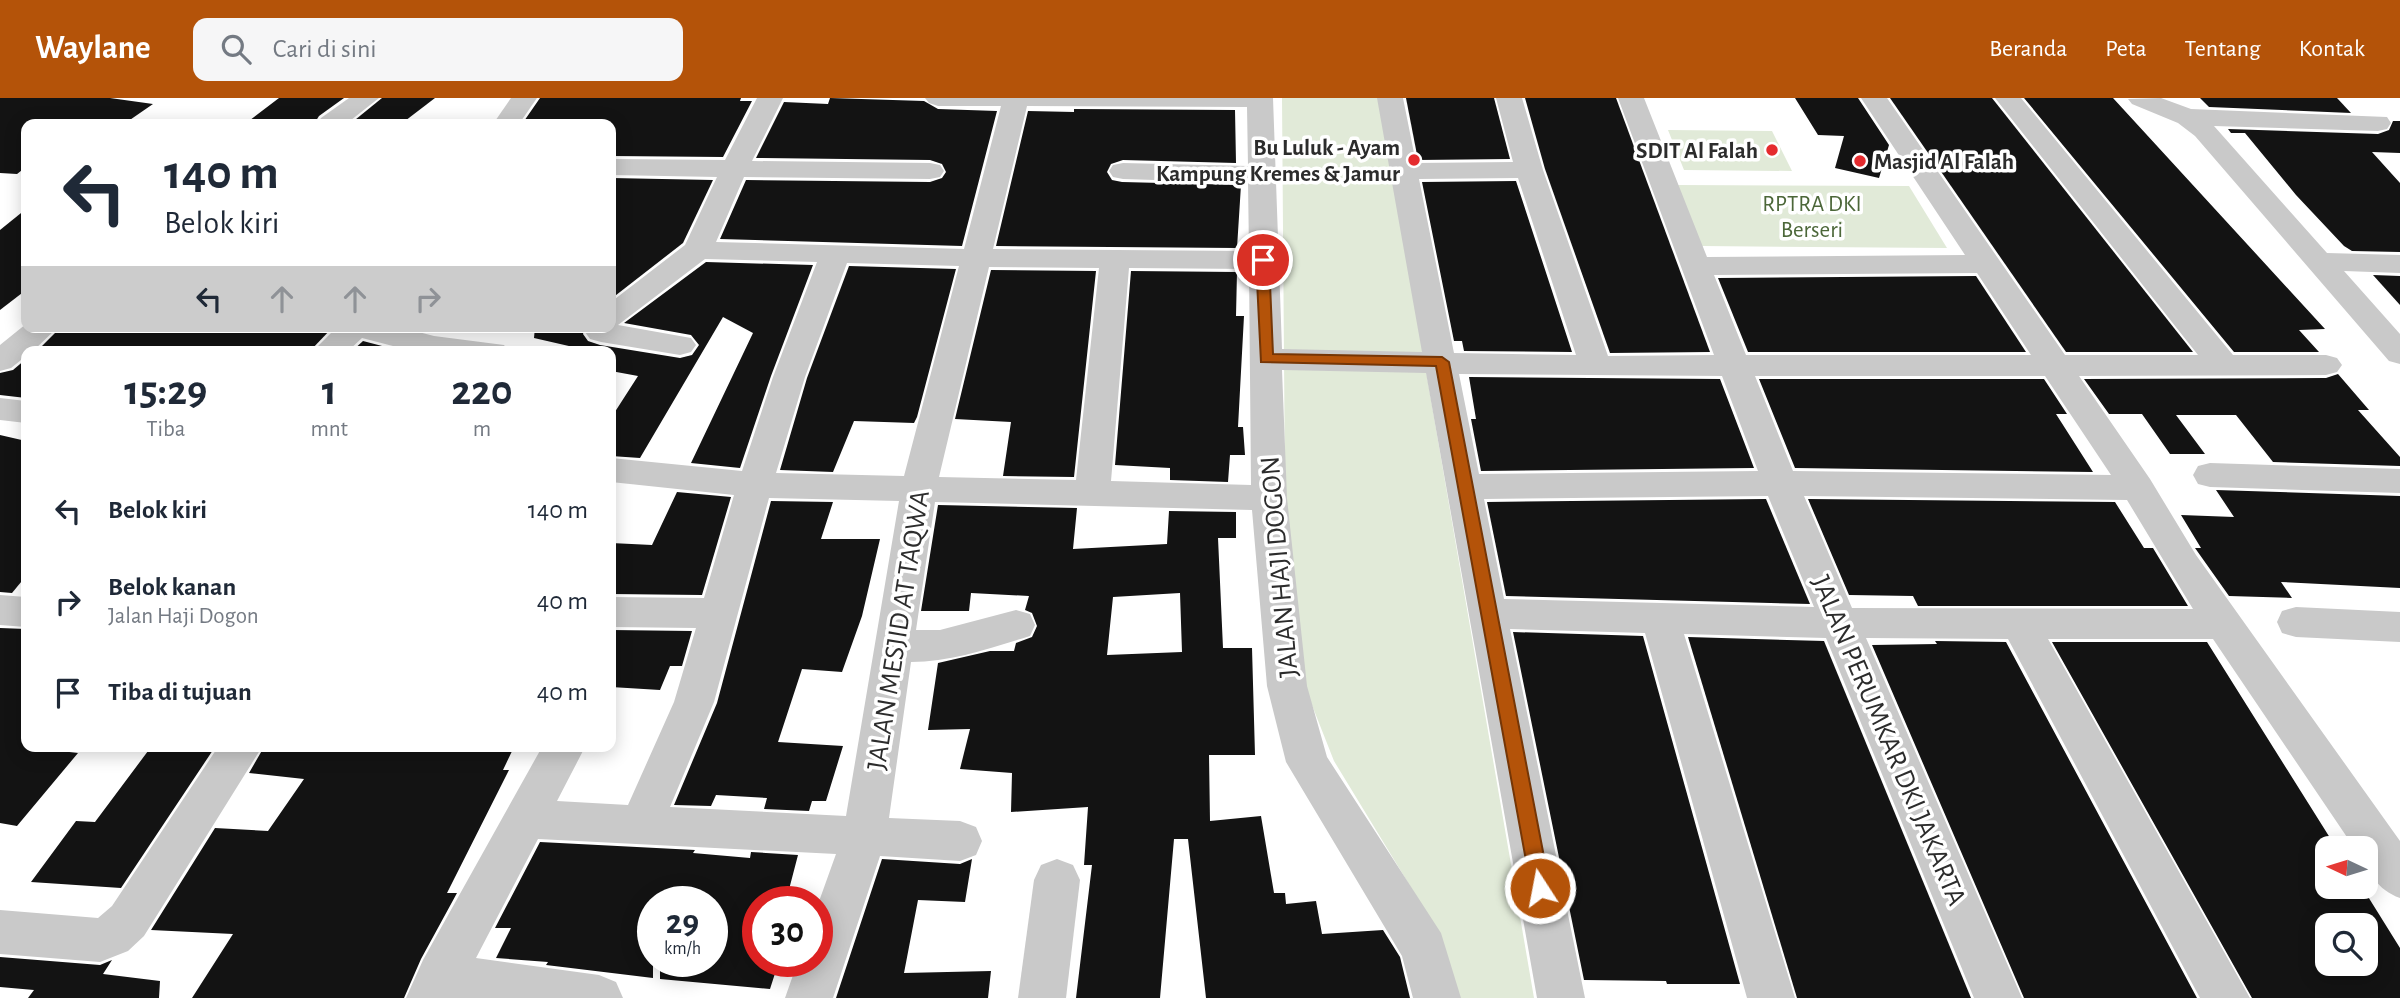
<!DOCTYPE html>
<html lang="id">
<head>
<meta charset="utf-8">
<style>
  :root { --surface:#fff; --page:#f6f6f7; --text:#1f2937; --muted:#747a83; --accent:#b45309 }
  body { margin:0; font-family:"Alegreya Sans",sans-serif; background:var(--page); color:var(--text); height:100vh; display:flex; flex-direction:column; font-size:26px; white-space:nowrap }
  * { box-sizing:border-box; margin:0 }
  p { font-size:23px; color:var(--muted) }
  .icon { flex:none; width:38px; height:38px; fill:none; stroke:currentColor; stroke-width:2; stroke-linecap:round; stroke-linejoin:round }
  .map { position:relative; flex:1; overflow:hidden }
  .sheet { position:absolute; left:21px; top:248px; width:595px; height:406px; display:flex; flex-direction:column; background:var(--surface); border-radius:14px; box-shadow:0 4px 18px #0003 }
  .sheet>* { flex:none }
  .guide { position:absolute; left:21px; top:21px; width:595px; height:214px; border-radius:14px; box-shadow:0 4px 18px #0003; background:#fff; color:var(--text); overflow:hidden }
  .needle { width:46px; rotate:274deg }
  .tools { position:absolute; left:2315px; top:738px; display:grid; gap:14px }
  .tools a { display:grid; place-items:center; width:63px; height:63px; border-radius:14px; background:var(--surface); box-shadow:0 4px 18px #0003; font-size:35px }
  .speed { position:absolute; left:637px; top:788px; display:flex; gap:14px; font-size:35px; font-weight:700; text-align:center }
  .speed>* { display:grid; place-content:center; width:91px; height:91px; border-radius:50%; background:var(--surface); box-shadow:0 4px 18px #0003; line-height:1 }
  .speed small { font-size:18px; font-weight:400 }
  .speed .limit { border:10px solid #d22; background:#fff; color:#111 }
  .pin { position:absolute; display:grid; place-items:center; width:60px; height:60px; color:#fff; margin:-30px; border:4px solid #fff; border-radius:50%; box-shadow:0 2px 7px #0007 }
  .me { position:absolute; width:77px; margin:-38px; rotate:349deg; stroke-linejoin:round; filter:drop-shadow(0 0 5px #0008) }
  .turn { display:flex; align-items:center; gap:24px; height:147px; padding:0 28px; font-size:32px }
  .turn .icon { width:91px; height:91px; stroke-width:2.5 }
  .turn b { display:block; font-size:49px; line-height:60px }
  .lanes { display:flex; align-items:center; height:66px; padding:0 28px; background:#0003; justify-content:center; gap:35px; direction:ltr }
  .lanes .off { opacity:.35 }
  .eta { display:flex; justify-content:space-evenly; align-items:center; height:119px; text-align:center }
  .eta b { font-size:42px; font-weight:700; line-height:49px }
  ul { padding:0; list-style:none }
  li { display:flex; align-items:center; gap:21px; height:91px; padding:0 28px }
  li div { flex:1 }
  li b { display:block; font-size:26px }
  li em { font-style:normal }
  header { display:flex; align-items:center; gap:42px; box-sizing:border-box; height:98px; padding:0 35px; background:var(--accent); color:#fff }
  header strong { font-size:33px }
  nav { display:flex; gap:38px; margin-inline-start:auto; font-size:24px }
  .search { width:490px; height:63px; background:var(--page); display:flex; align-items:center; gap:18px; box-sizing:border-box; padding:0 24px; border-radius:14px; color:var(--muted); font-size:26px }
  .map>svg:first-child { display:block }
  .green { fill:#e1ead8 }
  .building { fill:#131313; fill-rule:evenodd }
  .lines { fill:none; stroke-linecap:round; stroke-linejoin:round }
  .minor { fill:#c9c9c9; fill-rule:evenodd }
  .route { fill:#b45309; stroke:#753606; stroke-width:2 }
  .poi-dot { fill:#e52b2e; stroke:#fff; stroke-width:2.5 }
  .labels { text-anchor:middle; stroke-width:7; stroke-linejoin:round; paint-order:stroke }
  .far-poi-label { font-size:23px; font-weight:bold; fill:#2c2c2c; stroke:#fff; text-anchor:end }
  .far-park-label { font-size:23px; fill:#4c6739; stroke:#fff }
  .street-label { font-size:28px; fill:#2c2c2c; stroke:#fff }
</style>
</head>
<body>
<header>
<strong>Waylane</strong>
<div class="search"><svg class="icon" aria-label="search" viewBox="0 0 24 24"><circle cx="10" cy="10" r="6"/><path d="M15 15l6 6"/></svg>Cari di sini</div>
<nav><a>Beranda</a><a>Peta</a><a>Tentang</a><a>Kontak</a></nav>
</header>
<div class="map">
<svg width="2400" height="900" viewBox="0 0 2400 900">
  <rect width="100%" height="100%" fill="#fff"/>
  <g class="green">
    <polygon points="1282,0 1379,0 1534,900 1460,900 1435,829 1334,663 1306,592 1285,389"/>
    <polygon points="1668,32 1772,33 1792,73 1684,72"/>
    <polygon points="1676,87 1909,88 1947,150 1701,148"/>
  </g>
  <g class="building">
    <polygon points="0,0 110,0 153,6 124,26 26,26 26,69 17,76 0,75"/>
    <polygon points="279,0 344,0 319,18 314,26 245,26"/>
    <polygon points="382,0 435,0 401,26 350,26"/>
    <polygon points="540,0 741,0 740,3 752,3 723,59 611,58 611,26 522,26"/>
    <polygon points="830,0 924,3 938,11 997,13 962,148 720,141 746,82 930,84 942,80 946,74 942,66 930,62 756,60 784,4 828,6"/>
    <polygon points="1406,0 1494,0 1510,61 1418,62"/>
    <polygon points="1525,0 1616,0 1710,254 1610,255 1545,71"/>
    <polygon points="1795,0 1858,0 1889,47 1879,80 1835,70 1844,38 1818,37"/>
    <polygon points="1890,0 1992,0 2193,254 2066,254"/>
    <polygon points="2024,0 2113,0 2325,231 2299,232 2319,254 2234,254"/>
    <polygon points="2200,0 2337,0 2351,15 2209,9"/>
    <polygon points="1074,11 1235,12 1236,65 1123,62 1111,66 1107,74 1112,82 1122,84 1241,87 1237,150 996,148 1028,13 1074,14"/>
    <polygon points="2393,23 2400,23 2400,55 2372,54 2400,85 2400,154 2352,153 2344,148 2296,97 2245,35 2231,35 2228,31 2378,36 2389,32"/>
    <polygon points="611,80 713,82 683,145 611,201"/>
    <polygon points="1516,83 1572,254 1464,253 1462,243 1454,243 1422,84"/>
    <polygon points="26,111 26,192 0,212 0,132"/>
    <polygon points="706,164 813,167 771,278 740,370 691,365 753,235 723,219 640,360 611,358 611,320 638,278 611,273 611,254 595,254 534,240 535,229 585,229 583,236 588,243 600,247 680,260 692,257 699,247 691,237 624,225"/>
    <polygon points="849,168 956,171 917,319 914,325 854,323 833,374 780,372 807,280"/>
    <polygon points="991,172 1096,173 1074,379 1003,378 1011,324 955,321"/>
    <polygon points="1131,173 1237,174 1236,218 1244,218 1238,329 1243,329 1245,357 1230,357 1228,384 1170,382 1170,370 1115,367"/>
    <polygon points="2373,177 2400,178 2400,207"/>
    <polygon points="1976,178 2026,254 1748,254 1718,180"/>
    <polygon points="61,229 333,229 309,254 36,254"/>
    <polygon points="363,243 405,254 351,254"/>
    <polygon points="26,261 26,300 0,297 0,275 13,272"/>
    <polygon points="2338,276 2369,312 2358,312 2400,359 2400,368 2273,364 2236,317 2176,317 2205,356 2170,356 2142,316 2109,316 2084,281 2326,280"/>
    <polygon points="1469,279 1720,281 1754,370 1481,373 1471,321 1476,321"/>
    <polygon points="1759,281 2044,281 2067,316 2056,316 2093,374 1795,370"/>
    <polygon points="0,337 26,343 26,478 12,495 0,494"/>
    <polygon points="2216,392 2400,398 2400,490 2281,484 2292,500 2229,498 2195,450 2201,450 2181,417 2234,419"/>
    <polygon points="677,394 731,399 702,497 611,496 611,445 652,447"/>
    <polygon points="1766,401 1810,506 1506,498 1487,404"/>
    <polygon points="1808,401 2115,404 2144,450 2153,450 2188,508 1918,508 1913,498 1849,497"/>
    <polygon points="771,403 833,404 821,441 880,441 862,518 842,574 802,571 778,644 843,648 826,703 812,703 809,713 764,711 767,700 716,697 711,708 674,707 717,605"/>
    <path d="M938,407l139,3 -4,41 94,-5 2,-33 67,1v26h-18l5,110h29l3,107h-46l1,66 51,-5 13,77h11l1,11 30,-3 6,33 61,-4 17,27 10,41h-204l-18,-159h-14l-14,159h-84l16,-133h-8l4,-58 -77,5 1,-39 -52,-4 10,-40 -42,1 10,-67 52,-12h24l2,-8 16,-6 5,-11 -5,-13 -7,-3 4,-14 -58,-3 -2,18h-48zM1180,495l2,59 -75,3 6,-58z"/>
    <polygon points="0,530 26,531 26,649 78,655 17,728 0,725"/>
    <polygon points="611,532 692,533 682,568 670,568 660,592 611,589"/>
    <polygon points="1513,534 1643,538 1740,886 1667,886 1666,883 1584,882"/>
    <polygon points="1688,539 1824,543 1971,900 1797,900"/>
    <polygon points="1935,543 2006,544 2197,900 2024,900 1872,547 1937,546"/>
    <path d="M2052,544h155l130,207h-9v38h34l38,61v50h-148zM2328,828h38v38h-38z"/>
    <polygon points="151,649 215,649 121,790 31,784 76,723 95,724"/>
    <polygon points="264,649 514,649 503,672 509,672 447,795 457,795 421,861 404,900 192,900 233,836 151,832 215,730 268,733 304,681 249,675"/>
    <polygon points="540,744 695,752 693,755 750,760 751,754 798,757 786,803 758,803 758,863 779,863 770,891 660,881 660,863 712,863 712,803 653,800 653,880 546,867 548,864 496,860 511,830 495,830"/>
    <polygon points="882,761 960,766 972,761 965,804 918,802 904,875 991,873 988,900 836,900"/>
    <polygon points="0,859 100,867 112,862 103,876 160,883 159,900 28,900 34,892 0,889"/>
  </g>
  <g class="lines">
    <g class="minor">
      <polygon points="349,0 379,0 346,26 317,26 321,20"/>
      <polygon points="511,0 537,0 519,26 493,26"/>
      <path d="M757,0h26l-31,63 178,2 10,2 4,6 -4,6 -10,2 -186,-2 -28,65 248,7 37,-143h-63l-9,-3 -4,-5h348l9,251 140,3 -45,-254h26l13,65 97,-1 -17,-64h26l21,72 65,186 106,-1 -96,-257h26l63,159 258,-2 -104,-157h26l178,257h133l-203,-257h26l212,257h93l11,3 5,7 -5,7 -11,3 -247,1 71,103 46,76 204,286v57c-22,-8 -34,-25 -34,-49h-11l-142,-210h-165l202,359h-50l-192,-359 -142,-1 156,360h-48l-148,-360 -142,-4 111,364h-48l-102,-365 -135,-4 75,369h-48l-111,-625 -144,-3 5,128 20,188 20,71 114,176 20,65h-48l-11,-42 -116,-194 -19,-76 -15,-176 -317,-8 -19,128h24l76,-20 14,4 5,11 -5,11c-39,12 -78,26 -119,26l-22,156 71,3 16,6 6,14 -6,14 -16,6 -80,-5 -47,142h-48l13,-37h19v-54l19,-53 -298,-15 -62,119 123,17 17,7 7,16h-217l17,-38 119,-213h43l-28,54 71,4 46,-103 22,-74 -85,-1v-30l93,1 30,-103 -123,-13v-24l131,13 31,-94 44,-115 -112,-3 -87,66 73,13 5,7 -5,7 -11,3 -79,-13 -11,-3 -5,-7 3,-5h23v-25l74,-57 32,-68 -106,-2v-16l114,1zM1027,8l220,1 1,59 -125,-3 -10,2 -4,6 4,6 10,2 125,4 1,68 -256,-2zM1518,80l58,177 -122,-2 -35,-174zM847,165l112,3 -55,210 -128,-3 29,-96zM989,169l110,1 -23,212 -137,-3zM1129,170l120,1 2,216 -140,-4zM1977,175l54,82h-285l-32,-80zM1459,276l263,2 36,95 -279,3zM1755,278h290l66,99 -318,-4zM1768,398l46,111 -310,-8 -20,-100zM1804,398l323,4 66,109 -341,-1zM769,400l130,3 -53,315 -176,-9 44,-105z"/>
      <polygon points="2161,0 2191,11 2387,19 2391,25 2387,31 2378,33 2214,28 2327,155 2400,157 2400,175 2344,173 2400,236 2400,266 2389,263 2195,38 2178,25 2132,6 2128,1"/>
      <polygon points="26,226 26,229 58,229 32,254 26,254 26,258 11,270 0,273 0,247"/>
      <polygon points="337,229 399,229 434,238 504,247 509,254 416,254 362,240 347,254 312,254"/>
      <polygon points="0,300 26,303 26,325 0,322"/>
      <polygon points="2210,365 2400,371 2400,395 2210,389 2198,386 2193,377 2198,368"/>
      <polygon points="0,497 26,499 26,529 0,527"/>
      <polygon points="2296,509 2400,514 2400,544 2296,539 2282,535 2277,524 2282,513"/>
      <polygon points="218,649 262,649 144,838 128,853 100,864 0,856 0,812 98,820 112,808"/>
      <polygon points="1057,761 1073,767 1080,782 1066,900 1018,900 1034,782 1041,767"/>
    </g>
  </g>
  <polygon class="route" points="1263,158 1269,162 1273,256 1442,259 1449,264 1550,790 1547,796 1540,799 1533,796 1531,790 1436,268 1261,264 1256,162"/>
  <g class="poi-dot">
    <circle cx="1772" cy="52" r="7"/>
    <circle cx="1414" cy="62" r="7"/>
    <circle cx="1860" cy="63" r="7"/>
  </g>
  <g class="labels">
    <g class="far-poi-label">
      <text x="1400" y="57">Bu Luluk - Ayam<tspan x="1400" dy="26">Kampung Kremes &amp; Jamur</tspan></text>
      <text x="1758" y="60">SDIT Al Falah</text>
      <text x="1874" y="71" text-anchor="start">Masjid Al Falah</text>
    </g>
    <g class="far-park-label">
      <text x="1812" y="113">RPTRA DKI<tspan x="1812" dy="26">Berseri</tspan></text>
    </g>
    <g class="street-label">
      <text transform="translate(1278 469) rotate(-95)" y="10">JALAN HAJI DOGON</text>
      <text transform="translate(897 532) rotate(-81)" y="10">JALAN MESJID AT TAQWA</text>
      <text transform="translate(1890 642) rotate(67)" y="10">JALAN PERUMKAR DKI JAKARTA</text>
    </g>
  </g>
</svg>
<div class="tools">
<a><svg class="needle" viewBox="-14 -14 28 28"><path d="M0-13l5 13h-10z" fill="#e53935"/><path d="M0 13l5-13h-10z" fill="#747a83"/></svg></a>
<a><svg class="icon" aria-label="search" viewBox="0 0 24 24"><circle cx="10" cy="10" r="6"/><path d="M15 15l6 6"/></svg></a>
</div>
<div class="speed"><div>29<small>km/h</small></div><div class="limit">30</div></div>
<div class="pin" style="left:1263px;top:162px;background:#d93025"><svg class="icon" aria-label="arrive" viewBox="0 0 24 24"><path d="M6 21V4h12l-3 4 3 4H6"/></svg></div>
<svg class="me" style="left:1540px;top:790px" viewBox="-20 -20 40 40"><circle r="17" fill="#b45309" stroke="#fff" stroke-width="3"/><path d="M0-11L8 9 0 5-8 9z" fill="#fff"/></svg>
<div class="guide">
<div class="turn"><svg class="icon" aria-label="left" viewBox="0 0 24 24"><path d="M17 20v-9H6M10 6l-5 5 5 5"/></svg><div><b>140 m</b>Belok kiri</div></div>
<div class="lanes"><svg class="icon" aria-label="left" viewBox="0 0 24 24"><path d="M17 20v-9H6M10 6l-5 5 5 5"/></svg><svg class="icon off" aria-label="ahead" viewBox="0 0 24 24"><path d="M12 20V5M6 11l6-6 6 6"/></svg><svg class="icon off" aria-label="ahead" viewBox="0 0 24 24"><path d="M12 20V5M6 11l6-6 6 6"/></svg><svg class="icon off" aria-label="right" viewBox="0 0 24 24"><path d="M7 20v-9h11M14 6l5 5-5 5"/></svg></div>
</div>
<section class="sheet">
<div class="eta">
<div><b>15:29</b><p>Tiba</p></div>
<div><b>1</b><p>mnt</p></div>
<div><b>220</b><p>m</p></div>
</div>
<ul>
<li><svg class="icon" aria-label="left" viewBox="0 0 24 24"><path d="M17 20v-9H6M10 6l-5 5 5 5"/></svg><div><b>Belok kiri</b></div><em>140 m</em></li>
<li><svg class="icon" aria-label="right" viewBox="0 0 24 24"><path d="M7 20v-9h11M14 6l5 5-5 5"/></svg><div><b>Belok kanan</b><p>Jalan Haji Dogon</p></div><em>40 m</em></li>
<li><svg class="icon" aria-label="arrive" viewBox="0 0 24 24"><path d="M6 21V4h12l-3 4 3 4H6"/></svg><div><b>Tiba di tujuan</b></div><em>40 m</em></li>
</ul>
</section>
</div>
</body>
</html>
